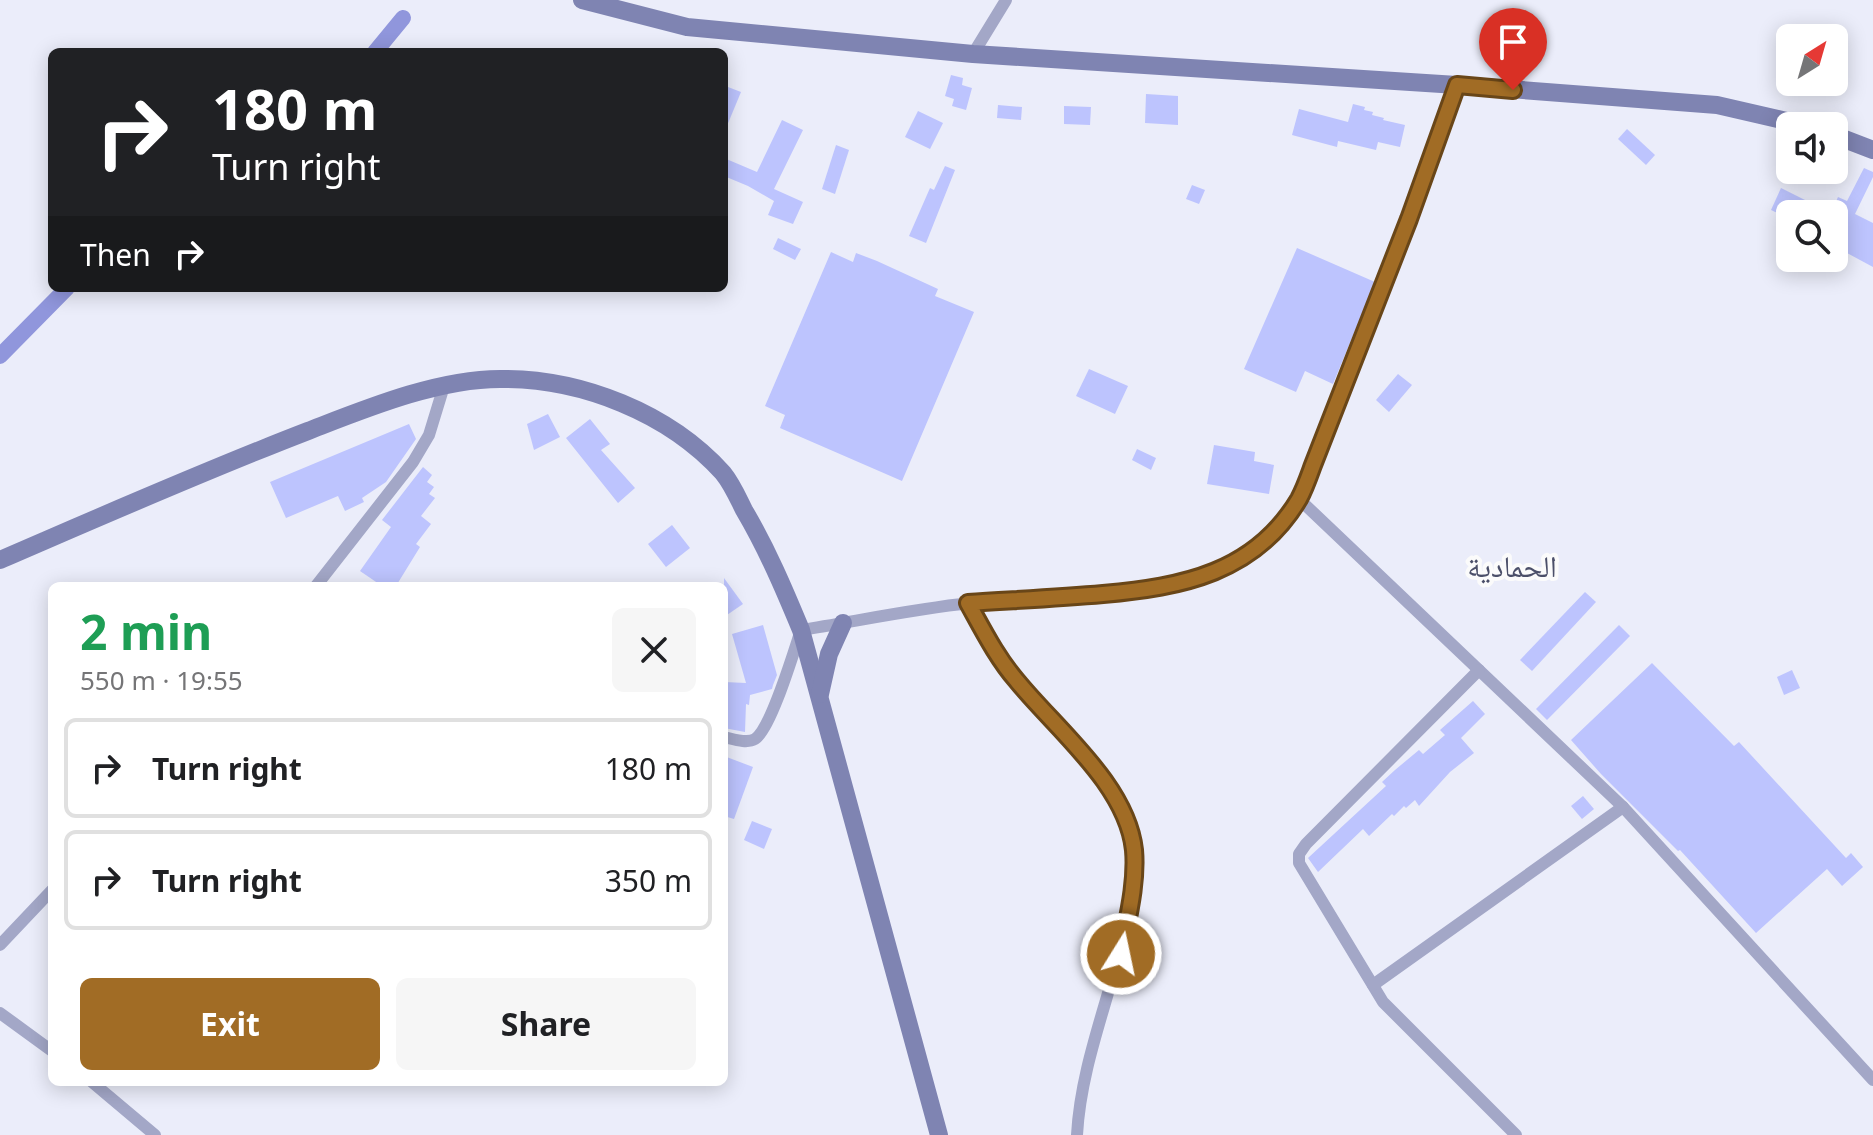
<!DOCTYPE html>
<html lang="en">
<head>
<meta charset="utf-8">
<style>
  :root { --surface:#fff; --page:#f6f6f6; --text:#202124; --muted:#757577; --line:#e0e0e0; --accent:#a16c25 }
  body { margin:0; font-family:"Noto Sans","Noto Naskh Arabic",sans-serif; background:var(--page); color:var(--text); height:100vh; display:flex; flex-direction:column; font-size:30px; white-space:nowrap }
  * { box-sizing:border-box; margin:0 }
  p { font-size:26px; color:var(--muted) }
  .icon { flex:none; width:44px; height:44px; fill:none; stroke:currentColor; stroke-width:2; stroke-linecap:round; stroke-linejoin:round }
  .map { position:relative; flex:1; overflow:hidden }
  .panel { position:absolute; left:48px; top:582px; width:680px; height:504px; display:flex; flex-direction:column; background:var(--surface); border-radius:12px; box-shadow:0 4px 20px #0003 }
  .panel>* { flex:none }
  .banner { position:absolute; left:48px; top:48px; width:680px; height:244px; border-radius:12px; box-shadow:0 4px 20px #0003; background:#202124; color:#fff; overflow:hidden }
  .needle { width:52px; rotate:37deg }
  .tools { position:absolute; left:1776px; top:24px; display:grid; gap:16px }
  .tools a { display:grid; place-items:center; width:72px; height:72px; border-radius:12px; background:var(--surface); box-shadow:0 4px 20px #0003; font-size:40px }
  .pin { position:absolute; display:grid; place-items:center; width:68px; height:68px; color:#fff; margin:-82px -34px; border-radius:50% 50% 50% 0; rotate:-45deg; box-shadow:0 0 8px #0007 }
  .pin .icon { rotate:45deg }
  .me { position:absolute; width:88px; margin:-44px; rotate:10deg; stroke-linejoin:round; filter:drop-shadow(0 0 6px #0008) }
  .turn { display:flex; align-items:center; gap:28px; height:168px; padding:0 32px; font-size:36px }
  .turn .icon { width:104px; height:104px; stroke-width:2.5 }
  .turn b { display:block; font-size:56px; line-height:68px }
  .then { display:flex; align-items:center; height:76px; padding:0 32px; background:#0003; gap:16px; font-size:30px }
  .round { display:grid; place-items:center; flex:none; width:84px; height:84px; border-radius:12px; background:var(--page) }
  .head { display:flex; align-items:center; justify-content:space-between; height:136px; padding:0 32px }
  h1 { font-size:48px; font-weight:700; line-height:60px; color:#1e9e55 }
  .cta { display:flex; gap:16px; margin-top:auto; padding:16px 32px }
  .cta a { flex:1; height:92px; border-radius:12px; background:var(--accent); color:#fff; font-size:32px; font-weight:700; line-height:92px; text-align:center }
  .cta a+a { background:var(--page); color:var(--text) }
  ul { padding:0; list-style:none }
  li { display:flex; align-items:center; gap:24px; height:100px; margin:0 16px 12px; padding:0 16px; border:4px solid var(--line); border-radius:12px }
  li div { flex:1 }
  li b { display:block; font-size:30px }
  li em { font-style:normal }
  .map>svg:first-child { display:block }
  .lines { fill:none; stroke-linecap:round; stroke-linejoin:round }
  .canal { stroke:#9096dc; stroke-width:16 }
  .building { fill:#bdc4fe }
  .street { stroke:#a3a7c7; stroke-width:12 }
  .secondary { stroke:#7f84b2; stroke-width:18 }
  .route-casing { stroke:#694618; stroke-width:20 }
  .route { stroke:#a16c25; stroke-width:14 }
  .labels { text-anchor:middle; stroke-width:8; stroke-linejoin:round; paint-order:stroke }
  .quarter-label { font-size:30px; fill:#4b4f69; stroke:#fbfbfb }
</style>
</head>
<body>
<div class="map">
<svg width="1873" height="1135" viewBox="0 0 1873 1135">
  <rect width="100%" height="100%" fill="#ebedfa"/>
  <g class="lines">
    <g class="canal">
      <polyline points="375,52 403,18"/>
      <polyline points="0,356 67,288"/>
    </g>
  </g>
  <g class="building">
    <polygon points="951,75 963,78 962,85 972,88 966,110 952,106 954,99 945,96"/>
    <polygon points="728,87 741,92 724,133 724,97"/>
    <polygon points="1146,94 1178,96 1178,125 1145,123"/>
    <polygon points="1353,104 1365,107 1364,110 1373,112 1372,115 1384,118 1383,120 1405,125 1400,147 1378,142 1376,150 1338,141 1337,147 1292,135 1299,109 1348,122"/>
    <polygon points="998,105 1022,107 1021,120 997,118"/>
    <polygon points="1064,106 1091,107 1090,125 1064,124"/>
    <polygon points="918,111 943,123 930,149 905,137"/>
    <polygon points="782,120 803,130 774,189 803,202 793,224 768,215 774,201 748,186 724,176 724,158 757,172"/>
    <polygon points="1627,129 1655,155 1646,165 1618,139"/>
    <polygon points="836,145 849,150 835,194 822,189"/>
    <polygon points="945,166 955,170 926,243 909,236 930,188 934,190"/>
    <polygon points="1864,168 1873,172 1873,177 1855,214 1873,223 1873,267 1834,246 1834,214 1790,214 1790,219 1771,210 1781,188 1831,213 1838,197 1847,201"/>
    <polygon points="1192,185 1205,190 1199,204 1186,199"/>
    <polygon points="778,238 801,249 795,260 773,249"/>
    <polygon points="1297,248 1375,282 1333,384 1305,371 1296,392 1244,369"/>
    <polygon points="831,252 853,262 856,253 877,261 938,289 935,296 974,312 902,481 780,428 785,415 765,406"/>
    <polygon points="1089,369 1128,386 1115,414 1076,396"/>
    <polygon points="1398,374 1412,385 1389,412 1376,400"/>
    <polygon points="548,414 560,437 534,450 527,424"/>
    <polygon points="590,419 610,444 601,450 635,488 618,503 566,438"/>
    <polygon points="409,424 416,439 386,482 362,498 364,502 345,511 338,496 286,518 270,482"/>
    <polygon points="1214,445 1255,452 1254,461 1274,465 1269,494 1207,484"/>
    <polygon points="1137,449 1156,458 1151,470 1132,460"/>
    <polygon points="423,467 432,475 427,482 434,487 429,494 435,498 421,516 431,524 416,544 420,547 396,586 382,586 360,571 391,527 382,520"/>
    <polygon points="672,525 690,548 666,567 648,544"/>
    <polygon points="724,578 743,604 724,617"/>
    <polygon points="1585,592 1596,602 1532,671 1520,660"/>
    <polygon points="763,625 777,675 773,685 772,689 750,695 749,705 746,704 745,732 724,728 724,682 746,683 732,634"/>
    <polygon points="1619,625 1630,636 1547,720 1536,709"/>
    <polygon points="1652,663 1734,746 1739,742 1846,858 1851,853 1863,867 1842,886 1827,869 1756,933 1680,850 1678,851 1601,774 1571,740"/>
    <polygon points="1792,670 1800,688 1784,695 1777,677"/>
    <polygon points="1473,701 1485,714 1461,738 1474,753 1450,772 1419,806 1415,800 1406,808 1404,806 1394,816 1392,814 1369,836 1363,829 1318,872 1308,858 1386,786 1382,782 1395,770 1419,750 1423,754 1445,735 1440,730"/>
    <polygon points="724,756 753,767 734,819 724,816"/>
    <polygon points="1583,796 1594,809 1582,819 1571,806"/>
    <polygon points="752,821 772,829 764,849 744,840"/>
  </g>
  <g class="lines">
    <g class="street">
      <polyline points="973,54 1006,0"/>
      <polyline points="1299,499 1623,807 1873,1080"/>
      <polyline points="316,586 413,462 429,435 444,386"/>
      <path d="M968,603c15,27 29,54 48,78 31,37 70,70 95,111 11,18 20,37 23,57 3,21 -3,46 -6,66 -14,74 -47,145 -51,220"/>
      <polyline points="1479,670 1306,844 1299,854 1299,863 1383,1002 1516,1135"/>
      <path d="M724,737c9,2 23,7 31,2 16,-10 39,-88 46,-109 56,-9 113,-21 169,-27 112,-10 263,9 329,-105 6,-10 10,-22 14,-33l96,-246 48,-134"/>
      <polyline points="0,945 52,890"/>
      <polyline points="1373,985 1623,807"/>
      <polyline points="0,1013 52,1051"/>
      <polyline points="92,1082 155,1135"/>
    </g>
    <g class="secondary">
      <polyline points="582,0 687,27 973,54 1457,85 1717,105 1808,126"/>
      <polyline points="1834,135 1873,150"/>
      <path d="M0,560c102,-44 204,-89 308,-129 57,-22 129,-52 192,-52 81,-1 169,34 223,94 9,11 15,25 21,37 23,39 40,79 57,120l138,505"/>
      <polyline points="820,694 829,654 843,623"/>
    </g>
  </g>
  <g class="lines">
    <g class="route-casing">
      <path id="route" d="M1121,954c6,-33 16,-70 13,-104 -7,-65 -78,-121 -117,-169 -20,-23 -34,-51 -49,-78 45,-3 90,-5 135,-9 79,-7 152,-21 196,-95 6,-11 10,-23 14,-34l96,-246 48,-134 56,5"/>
    </g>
    <use href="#route" class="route"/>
  </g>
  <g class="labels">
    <g class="quarter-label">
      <text x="1512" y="577">الحمادية</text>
    </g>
  </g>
</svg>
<div class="tools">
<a><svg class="needle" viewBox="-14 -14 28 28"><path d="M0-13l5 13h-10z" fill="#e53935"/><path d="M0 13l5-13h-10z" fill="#757577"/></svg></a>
<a><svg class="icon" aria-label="sound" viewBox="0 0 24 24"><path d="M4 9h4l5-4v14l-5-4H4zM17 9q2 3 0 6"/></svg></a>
<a><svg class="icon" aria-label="search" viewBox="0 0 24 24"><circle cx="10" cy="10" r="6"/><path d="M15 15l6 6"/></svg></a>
</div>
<div class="pin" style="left:1513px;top:90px;background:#d93025"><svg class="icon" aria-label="arrive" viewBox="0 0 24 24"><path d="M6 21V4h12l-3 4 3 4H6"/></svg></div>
<svg class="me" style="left:1121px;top:954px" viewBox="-20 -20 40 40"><circle r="17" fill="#a16c25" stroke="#fff" stroke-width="3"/><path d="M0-11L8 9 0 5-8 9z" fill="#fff"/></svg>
<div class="banner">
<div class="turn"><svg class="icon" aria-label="right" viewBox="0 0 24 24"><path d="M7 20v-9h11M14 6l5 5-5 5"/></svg><div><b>180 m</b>Turn right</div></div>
<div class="then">Then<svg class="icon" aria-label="right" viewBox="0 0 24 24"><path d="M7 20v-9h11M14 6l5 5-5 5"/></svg></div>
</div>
<section class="panel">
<div class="head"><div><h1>2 min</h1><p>550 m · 19:55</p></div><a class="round"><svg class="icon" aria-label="close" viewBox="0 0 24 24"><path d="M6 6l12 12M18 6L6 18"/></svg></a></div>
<ul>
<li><svg class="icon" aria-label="right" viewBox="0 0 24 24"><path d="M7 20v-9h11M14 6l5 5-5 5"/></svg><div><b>Turn right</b></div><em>180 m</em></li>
<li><svg class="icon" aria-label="right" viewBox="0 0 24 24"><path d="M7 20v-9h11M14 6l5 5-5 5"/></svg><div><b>Turn right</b></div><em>350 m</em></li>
</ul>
<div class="cta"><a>Exit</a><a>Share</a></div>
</section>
</div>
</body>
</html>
